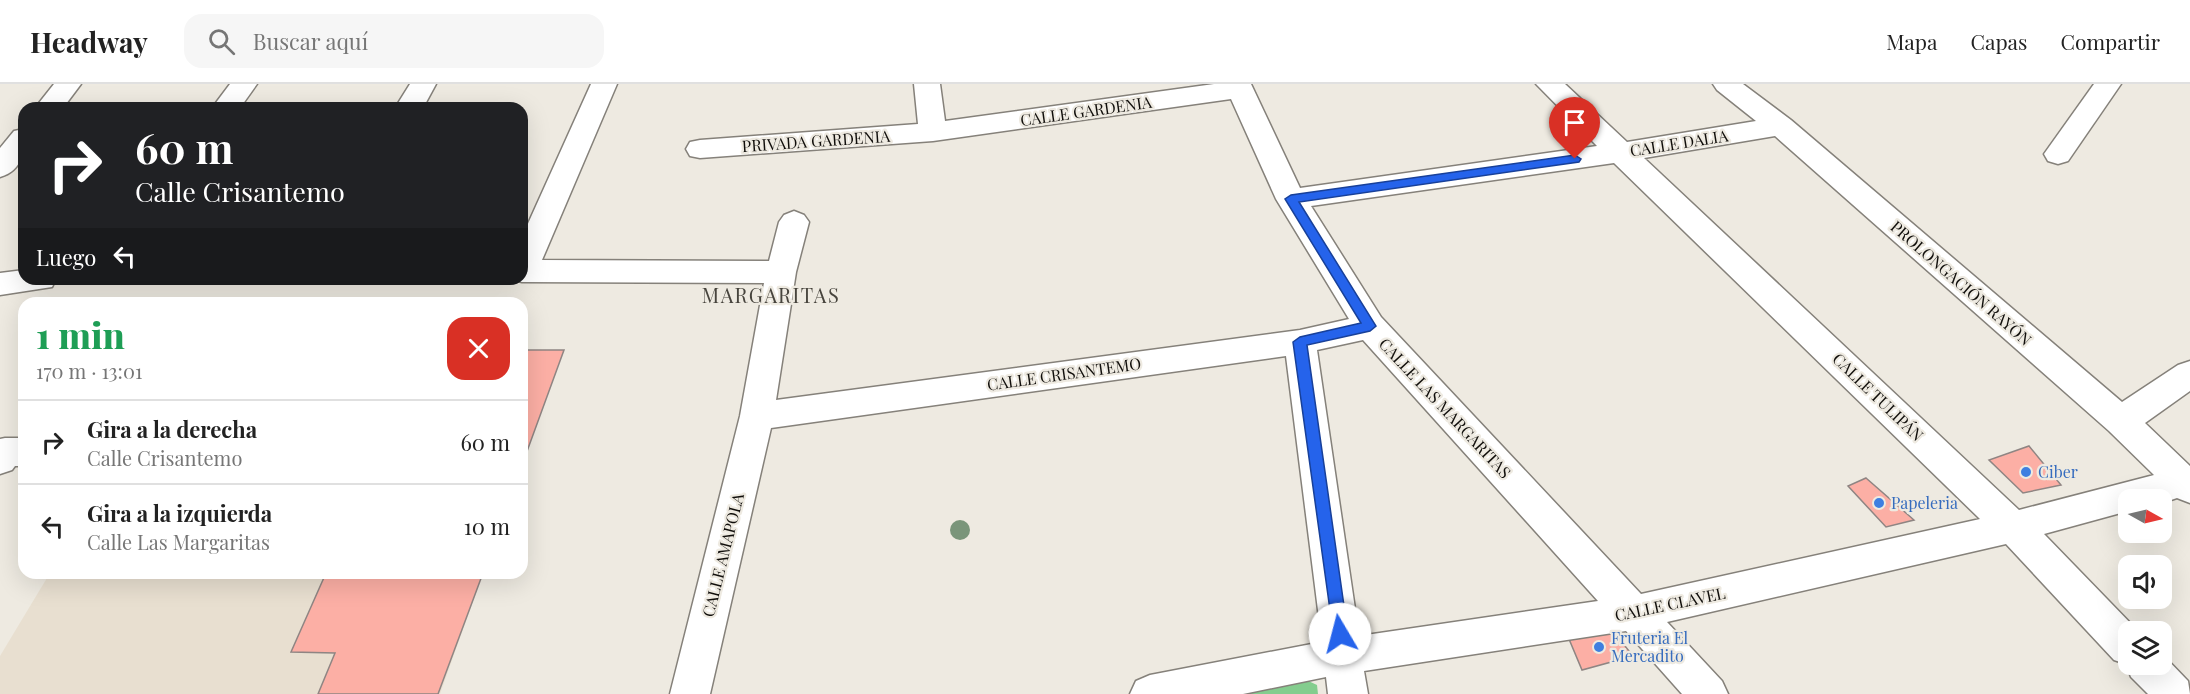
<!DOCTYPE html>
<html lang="es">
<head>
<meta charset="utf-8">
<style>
  :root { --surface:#fff; --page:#f6f6f6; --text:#222; --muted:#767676; --line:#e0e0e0 }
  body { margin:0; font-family:"Playfair Display",serif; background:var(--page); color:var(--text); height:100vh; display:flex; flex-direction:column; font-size:22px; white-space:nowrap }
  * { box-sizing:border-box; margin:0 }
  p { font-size:20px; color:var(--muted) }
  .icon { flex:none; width:33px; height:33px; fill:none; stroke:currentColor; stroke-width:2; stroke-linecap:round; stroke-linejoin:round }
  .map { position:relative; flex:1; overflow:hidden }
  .sheet { position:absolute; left:18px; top:213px; width:510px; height:282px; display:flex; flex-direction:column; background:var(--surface); border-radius:18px; box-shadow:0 6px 24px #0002 }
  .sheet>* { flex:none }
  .guide { position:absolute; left:18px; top:18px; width:510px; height:183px; border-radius:18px; box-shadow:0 6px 24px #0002; background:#202124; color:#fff; overflow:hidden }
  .needle { width:39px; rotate:98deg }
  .controls { position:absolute; left:2118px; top:405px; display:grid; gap:12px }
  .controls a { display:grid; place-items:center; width:54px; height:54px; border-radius:12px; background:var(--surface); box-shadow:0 6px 24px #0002; font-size:30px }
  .pin { position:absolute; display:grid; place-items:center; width:51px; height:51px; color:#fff; margin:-62px -26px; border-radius:50% 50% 50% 0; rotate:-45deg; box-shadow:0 0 6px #0007 }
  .pin .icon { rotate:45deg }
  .me { position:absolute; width:66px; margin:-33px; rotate:352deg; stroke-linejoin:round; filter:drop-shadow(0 0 4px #0008) }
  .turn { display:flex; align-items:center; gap:21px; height:126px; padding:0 18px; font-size:27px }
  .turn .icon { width:78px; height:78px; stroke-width:2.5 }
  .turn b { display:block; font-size:42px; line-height:51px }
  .then { display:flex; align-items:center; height:57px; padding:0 18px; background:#0003; gap:12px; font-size:22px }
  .round { display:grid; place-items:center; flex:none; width:63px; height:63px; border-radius:18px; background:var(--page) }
  .overview { display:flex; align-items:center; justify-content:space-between; height:102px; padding:0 18px }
  h1 { font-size:36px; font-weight:800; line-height:45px; color:#1e9e55 }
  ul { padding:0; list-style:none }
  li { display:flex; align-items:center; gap:18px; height:84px; padding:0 18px; border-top:2px solid var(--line) }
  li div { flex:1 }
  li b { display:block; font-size:22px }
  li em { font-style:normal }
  header { display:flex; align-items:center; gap:36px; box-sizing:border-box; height:84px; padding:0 30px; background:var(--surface); border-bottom:2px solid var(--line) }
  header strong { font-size:28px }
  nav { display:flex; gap:33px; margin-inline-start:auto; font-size:21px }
  .search { width:420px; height:54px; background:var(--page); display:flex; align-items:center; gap:15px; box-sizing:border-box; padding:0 21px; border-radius:18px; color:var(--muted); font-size:22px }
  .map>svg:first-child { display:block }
  .built { fill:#e8dfd0 }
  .green { fill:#84cd8e }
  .building { fill:#fcafa5; stroke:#8f8583; stroke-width:1.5 }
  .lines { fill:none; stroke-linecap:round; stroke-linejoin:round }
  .street-casing { stroke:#85817a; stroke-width:3 }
  .street { fill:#fff; fill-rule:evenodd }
  .tree { fill:#7a957a }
  .route { fill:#2563eb; stroke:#184099; stroke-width:1.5 }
  .shop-dot { fill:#3f7fe0; stroke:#eeeae1; stroke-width:2 }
  .labels { text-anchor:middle; stroke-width:4.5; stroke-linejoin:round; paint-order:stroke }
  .street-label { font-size:16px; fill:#100e0b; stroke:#eeeae1 }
  .shop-label { font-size:16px; fill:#366cbe; stroke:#eeeae1; text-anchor:start }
  .quarter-label { font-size:20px; letter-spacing:1.5px; fill:#47443d; stroke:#eeeae1 }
</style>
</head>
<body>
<header>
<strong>Headway</strong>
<div class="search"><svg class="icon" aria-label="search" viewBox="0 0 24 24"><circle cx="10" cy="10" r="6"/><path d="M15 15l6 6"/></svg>Buscar aquí</div>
<nav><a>Mapa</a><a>Capas</a><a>Compartir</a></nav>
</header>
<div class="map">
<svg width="2190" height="610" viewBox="0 0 2190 610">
  <rect width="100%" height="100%" fill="#eeeae1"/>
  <polygon class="built" points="50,489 483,489 440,610 0,610 0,572"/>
  <polygon class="green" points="1304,595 1317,601 1318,610 1213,610"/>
  <g class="building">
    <polygon points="522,266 564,266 522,381"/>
    <polygon points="2029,362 2061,401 2023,409 1989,376"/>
    <polygon points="1866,394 1914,436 1886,443 1848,402"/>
    <polygon points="326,489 483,489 438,610 318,610 335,569 291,568"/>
    <polygon points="1613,547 1633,572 1582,586 1569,555"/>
  </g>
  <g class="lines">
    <g class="street-casing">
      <g id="street">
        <polygon points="54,0 81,0 63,24 35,24"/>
        <polygon points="230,0 257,0 240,24 212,24"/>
        <polygon points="410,0 436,0 423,24 395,24"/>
        <path d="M591,0h26l-75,176 227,1 10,-39 5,-7 10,-4 10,4 5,7 -13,50 -20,128 524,-70 49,-11 -73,-120 -45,-100 -298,42 -233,17 -10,-2 -4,-7 4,-7 10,-2 218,-16 -4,-40h26l5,37 269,-37h37l49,104 297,-42 -61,-62h29l62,58 129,-21 -39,-31 -4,-6h30l48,36 331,282 56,-37 12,-4v30l-45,32 45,43v37l-13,-5 -15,5v-3h-34v11l-84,23 95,98h-11v32h34v-10l26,27 2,13h-42l-17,-17 -5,-13 -12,-4 -108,-116 -339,78 55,59 6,13h-46l-56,-63 -262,40 4,23h-40l-2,-17 -83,17h-113l6,-13 14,-6 172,-33 -36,-286 -515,72 -61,266h-40l70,-278 24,-133 -242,-1 -11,-3h11v-42zM1775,52l334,295 45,44 -135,35 -375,-352zM1614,79l366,356 -339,75 -260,-277 -70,-111zM1363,256l235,261 -239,35 -42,-286z"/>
        <polygon points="2094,0 2121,0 2068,77 2058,80 2048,77 2044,70"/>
        <path d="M24,45c0,21 0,41 -24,48v-29l14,-17z"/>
        <polygon points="24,186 24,195 56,195 52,203 0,211 0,189"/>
        <polygon points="5,354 24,354 24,382 15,382 12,386 0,390 0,355"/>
      </g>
    </g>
    <use href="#street" class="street"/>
  </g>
  <circle class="tree" cx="960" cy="446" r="10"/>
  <polygon class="route" points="1575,71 1581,75 1579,78 1299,118 1376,242 1370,247 1307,261 1348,550 1345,555 1340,557 1334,555 1293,258 1300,253 1361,239 1285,115 1291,111"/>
  <g class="shop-dot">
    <circle cx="2026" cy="388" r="6"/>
    <circle cx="1879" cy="419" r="6"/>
    <circle cx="1599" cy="563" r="6"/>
  </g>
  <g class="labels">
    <g class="street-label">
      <text transform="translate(1086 27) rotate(-8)" y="6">CALLE GARDENIA</text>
      <text transform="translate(816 57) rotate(-4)" y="6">PRIVADA GARDENIA</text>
      <text transform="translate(1679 59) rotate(-9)" y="6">CALLE DALIA</text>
      <text transform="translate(1961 199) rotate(41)" y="6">PROLONGACIÓN RAYÓN</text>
      <text transform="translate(1064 290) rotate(-8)" y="6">CALLE CRISANTEMO</text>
      <text transform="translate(1878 313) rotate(44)" y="6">CALLE TULIPÁN</text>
      <text transform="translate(1445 324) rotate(47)" y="6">CALLE LAS MARGARITAS</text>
      <text transform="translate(723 471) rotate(-76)" y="6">CALLE AMAPOLA</text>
      <text transform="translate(1670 520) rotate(-12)" y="6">CALLE CLAVEL</text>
    </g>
    <g class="shop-label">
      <text x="2038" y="394">Ciber</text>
      <text x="1891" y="425">Papeleria</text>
      <text x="1611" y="560">Fruteria El<tspan x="1611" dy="18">Mercadito</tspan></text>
    </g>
    <g class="quarter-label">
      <text x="771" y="219">MARGARITAS</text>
    </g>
  </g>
</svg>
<div class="controls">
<a><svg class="needle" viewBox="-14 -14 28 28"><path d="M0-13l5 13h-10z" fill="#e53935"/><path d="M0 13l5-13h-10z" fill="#767676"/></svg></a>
<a><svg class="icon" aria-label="sound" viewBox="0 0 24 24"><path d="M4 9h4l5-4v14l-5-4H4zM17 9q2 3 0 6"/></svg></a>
<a><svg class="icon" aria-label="layers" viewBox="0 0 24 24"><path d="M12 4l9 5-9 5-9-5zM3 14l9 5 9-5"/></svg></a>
</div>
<div class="pin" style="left:1575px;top:75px;background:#d93025"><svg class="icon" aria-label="arrive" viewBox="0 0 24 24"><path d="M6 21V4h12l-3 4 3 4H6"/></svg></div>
<svg class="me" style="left:1340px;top:550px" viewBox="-20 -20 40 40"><circle r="19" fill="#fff"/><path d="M0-13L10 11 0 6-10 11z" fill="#2563eb"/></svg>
<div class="guide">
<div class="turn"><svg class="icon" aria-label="right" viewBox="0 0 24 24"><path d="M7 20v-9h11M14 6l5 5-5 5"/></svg><div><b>60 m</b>Calle Crisantemo</div></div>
<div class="then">Luego<svg class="icon" aria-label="left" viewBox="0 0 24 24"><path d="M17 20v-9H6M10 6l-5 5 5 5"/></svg></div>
</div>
<section class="sheet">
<div class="overview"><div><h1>1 min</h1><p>170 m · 13:01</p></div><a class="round" style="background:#d93025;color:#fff"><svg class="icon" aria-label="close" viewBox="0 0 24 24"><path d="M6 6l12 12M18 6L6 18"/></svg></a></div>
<ul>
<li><svg class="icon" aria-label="right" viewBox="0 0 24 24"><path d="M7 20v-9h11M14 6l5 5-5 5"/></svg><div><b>Gira a la derecha</b><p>Calle Crisantemo</p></div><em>60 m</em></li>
<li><svg class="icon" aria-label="left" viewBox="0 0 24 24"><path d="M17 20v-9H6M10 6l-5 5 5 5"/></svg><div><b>Gira a la izquierda</b><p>Calle Las Margaritas</p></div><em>10 m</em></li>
</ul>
</section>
</div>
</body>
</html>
